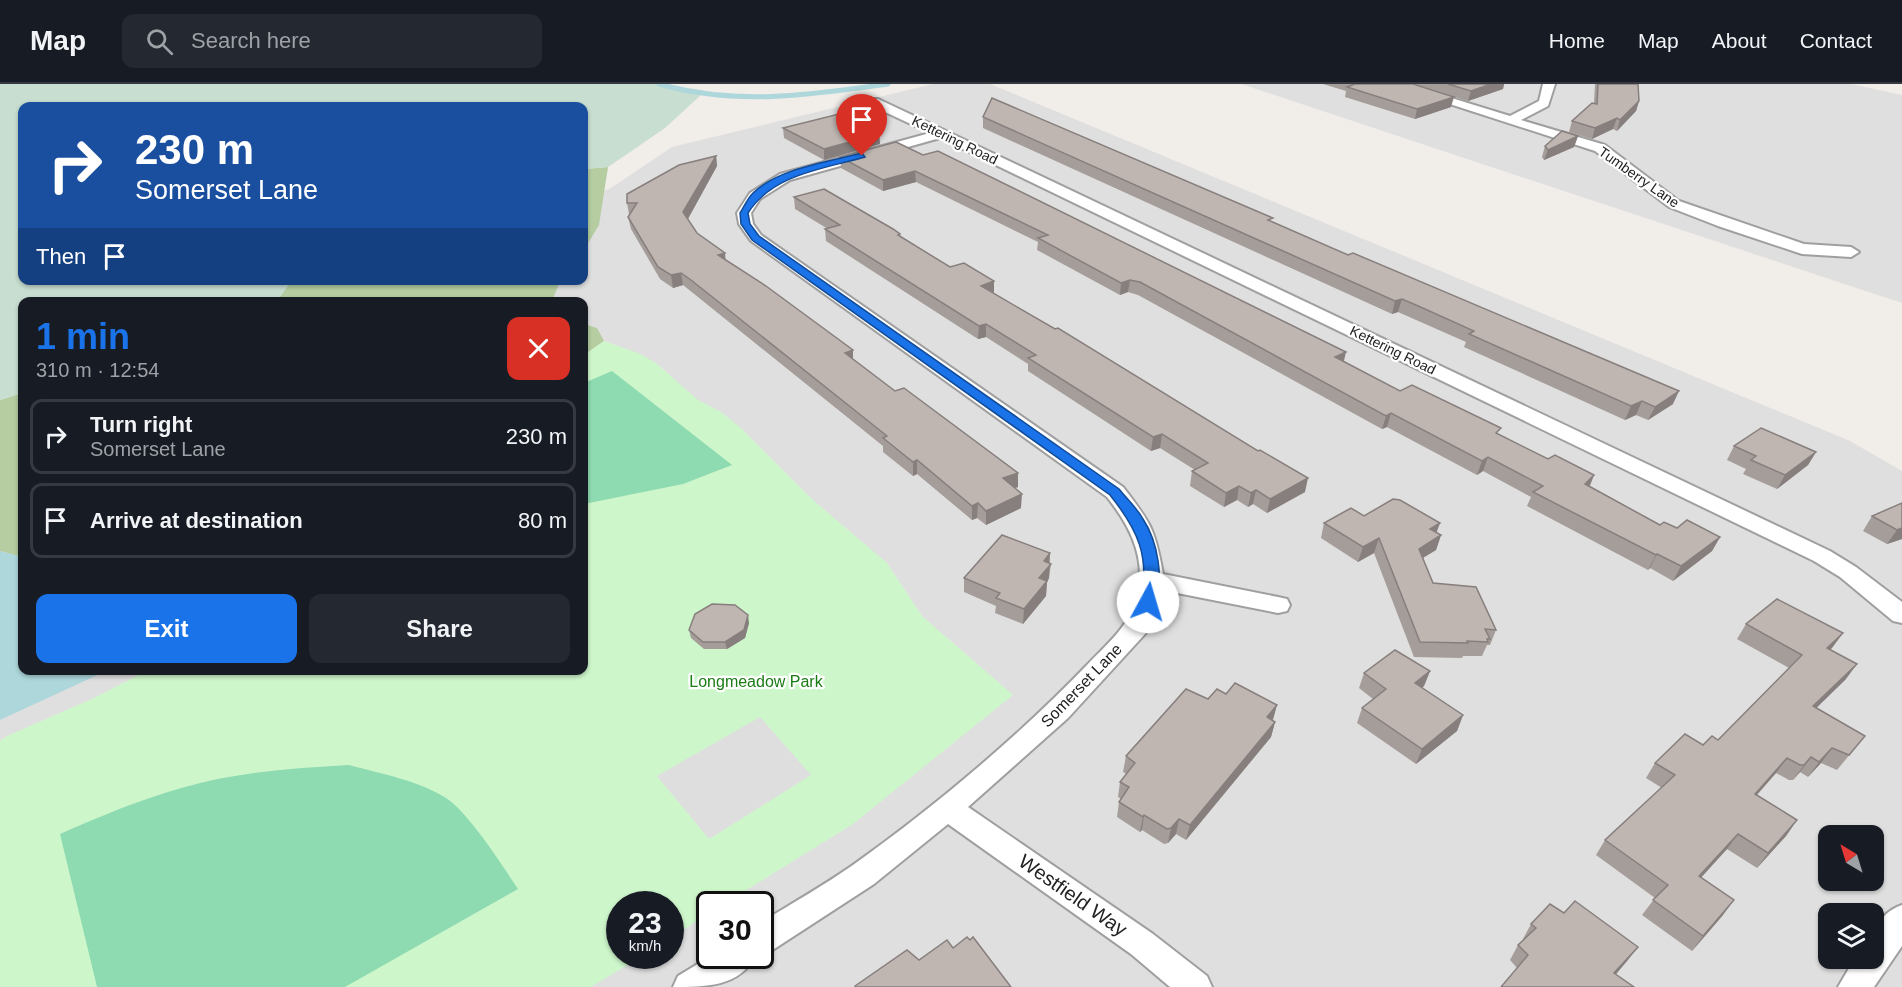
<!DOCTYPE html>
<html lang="en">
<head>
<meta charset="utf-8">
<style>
  :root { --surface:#171b24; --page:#242831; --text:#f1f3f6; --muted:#9ea1a6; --line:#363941; --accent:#1a73e8 }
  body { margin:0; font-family:Helvetica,sans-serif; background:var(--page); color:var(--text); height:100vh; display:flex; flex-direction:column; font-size:22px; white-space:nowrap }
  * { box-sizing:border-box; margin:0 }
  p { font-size:20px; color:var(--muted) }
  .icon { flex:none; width:33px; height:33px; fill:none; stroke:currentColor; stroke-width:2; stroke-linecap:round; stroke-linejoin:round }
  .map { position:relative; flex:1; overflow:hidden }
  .panel { position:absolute; left:18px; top:213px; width:570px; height:378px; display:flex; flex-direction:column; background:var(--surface); border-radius:12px; box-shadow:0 2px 4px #0004 }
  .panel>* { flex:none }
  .guide { position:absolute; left:18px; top:18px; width:570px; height:183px; border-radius:12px; box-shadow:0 2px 4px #0004; background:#1a4fa0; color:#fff; overflow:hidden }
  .needle { width:39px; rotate:322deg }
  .controls { position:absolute; left:1818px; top:741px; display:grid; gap:12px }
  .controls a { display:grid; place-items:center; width:66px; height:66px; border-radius:12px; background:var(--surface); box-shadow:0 2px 4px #0004; font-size:30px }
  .speed { position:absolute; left:606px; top:807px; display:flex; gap:12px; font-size:30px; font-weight:700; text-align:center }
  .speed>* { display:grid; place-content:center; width:78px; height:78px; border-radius:50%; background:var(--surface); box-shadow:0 2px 4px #0004; line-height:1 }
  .speed small { font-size:15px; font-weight:400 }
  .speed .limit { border:3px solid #111; border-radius:9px; background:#fff; color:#111 }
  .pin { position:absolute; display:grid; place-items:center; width:51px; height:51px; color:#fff; margin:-62px -26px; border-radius:50% 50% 50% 0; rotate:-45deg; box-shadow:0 0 6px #0007 }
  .pin .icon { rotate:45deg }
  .me { position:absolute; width:66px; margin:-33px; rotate:6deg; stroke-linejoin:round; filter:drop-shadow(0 0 4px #0008) }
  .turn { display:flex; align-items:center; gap:21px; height:126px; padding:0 18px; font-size:27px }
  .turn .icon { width:78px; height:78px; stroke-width:2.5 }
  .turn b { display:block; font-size:42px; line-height:51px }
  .then { display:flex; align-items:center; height:57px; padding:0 18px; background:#0003; gap:12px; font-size:22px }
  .round { display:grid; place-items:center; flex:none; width:63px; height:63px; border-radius:12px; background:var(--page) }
  .headline { display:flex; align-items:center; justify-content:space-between; height:102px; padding:0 18px }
  h1 { font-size:36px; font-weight:800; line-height:45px; color:var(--accent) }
  .action { display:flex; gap:12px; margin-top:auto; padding:12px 18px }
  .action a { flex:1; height:69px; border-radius:12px; background:var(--accent); color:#fff; font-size:24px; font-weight:800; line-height:69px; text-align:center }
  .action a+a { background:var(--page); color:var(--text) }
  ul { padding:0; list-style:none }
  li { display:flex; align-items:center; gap:18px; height:75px; margin:0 12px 9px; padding:0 6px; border:3px solid var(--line); border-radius:12px }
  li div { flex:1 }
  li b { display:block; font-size:22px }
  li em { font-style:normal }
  header { display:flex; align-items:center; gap:36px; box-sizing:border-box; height:84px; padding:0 30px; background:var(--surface); border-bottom:2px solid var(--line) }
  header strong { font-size:28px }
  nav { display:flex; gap:33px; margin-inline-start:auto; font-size:21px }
  .search { width:420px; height:54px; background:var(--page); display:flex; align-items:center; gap:15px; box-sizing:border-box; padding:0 21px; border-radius:12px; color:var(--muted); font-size:22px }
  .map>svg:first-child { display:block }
  .residential { fill:#e0dfdf; fill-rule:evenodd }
  .forest { fill:#b5cda1 }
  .wetland { fill:#c7ded0 }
  .park { fill:#cef6cb }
  .pitch { fill:#8edab1 }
  .parking { fill:#dedede }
  .water { fill:#add7db }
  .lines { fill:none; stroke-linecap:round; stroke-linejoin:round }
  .stream { stroke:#add7db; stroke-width:5 }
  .minor-casing { stroke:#9f9f9f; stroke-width:4 }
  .minor { fill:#fff; fill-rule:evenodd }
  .wall { fill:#a49d99 }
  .shaded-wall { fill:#867f7d }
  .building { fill:#bfb6b2; stroke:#867f7d; stroke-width:1.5 }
  .route { fill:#1a73e8; stroke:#114b97; stroke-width:1.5 }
  .labels { text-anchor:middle; stroke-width:4.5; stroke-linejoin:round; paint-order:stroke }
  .far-street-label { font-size:14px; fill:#222; stroke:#fff }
  .park-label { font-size:16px; fill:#1b7b14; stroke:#fff }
  .street-label { font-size:16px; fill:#222; stroke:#fff }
  .near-street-label { font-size:20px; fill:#222; stroke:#fff }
</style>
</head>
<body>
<header>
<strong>Map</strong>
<div class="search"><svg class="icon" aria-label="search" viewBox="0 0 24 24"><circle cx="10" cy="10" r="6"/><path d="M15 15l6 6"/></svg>Search here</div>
<nav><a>Home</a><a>Map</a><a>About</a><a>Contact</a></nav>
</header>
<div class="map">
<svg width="1902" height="903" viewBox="0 0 1902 903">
  <rect width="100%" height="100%" fill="#f1ede9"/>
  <g class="residential">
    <path d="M933,0h57l860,357 52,30v516h-1902v-550l22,-9v242h562v-368l-251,-1 51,-20 200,-1v-81l27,-11 61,-41zM1828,752h46v44h-46zM620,820h50v52h-50zM710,820h50v52h-50zM1828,830h46v44h-46z"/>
    <polygon points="1241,0 1851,0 1902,11 1902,219"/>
  </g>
  <g class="forest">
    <polygon points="608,83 599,141 584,166 584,85"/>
    <polygon points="291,197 291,196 560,197 552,217 277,217"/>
    <polygon points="584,240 597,244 604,257 584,271"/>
    <polygon points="22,309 22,473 0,467 0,316"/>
  </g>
  <polygon class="wetland" points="0,0 659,0 702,10 665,44 608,83 584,85 584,22 22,22 22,196 291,197 277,217 22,218 22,309 0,316"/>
  <polygon class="park" points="604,257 638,269 656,279 698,316 721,328 742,345 813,416 887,479 922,532 1013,611 853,740 724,820 710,820 709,829 671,854 670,820 620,820 620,872 642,872 591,903 0,903 0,657 7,652 94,614 146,587 584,586 584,271"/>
  <g class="pitch">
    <polygon points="612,287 732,381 683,400 584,420 584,299"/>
    <path d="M349,681c33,9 68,15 97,33 23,15 56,67 72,91l-173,98h-248l-37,-153c41,-18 81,-35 125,-47 52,-15 110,-19 164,-22z"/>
  </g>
  <polygon class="parking" points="760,633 811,691 709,755 657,692"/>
  <polygon class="water" points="0,467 22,473 22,586 106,587 0,636"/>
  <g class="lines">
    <path class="stream" d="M659,0c77,22 151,11 229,0"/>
    <g class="minor-casing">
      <g id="minor">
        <polygon points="1388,0 1406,0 1510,32 1539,17 1543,0 1555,0 1548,22 1521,36 1605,61 1679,117 1804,160 1851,163 1859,168 1851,173 1802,170 1718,142 1669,123 1595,67"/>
        <path d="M870,15h8l68,32 884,420 26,16 46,35v21l-9,-2 -53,-44 -26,-16 -874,-423 -150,42 -30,19 -9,14 2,11 8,11 362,252c28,36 32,42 40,87l115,23 9,2 3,6 -3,6 -9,2 -116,-23 -2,12 -15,32 -77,84 -100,89 185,127 54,42 5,11h-42l-39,-33 -183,-130 -74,60 -103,67 -11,5h-1l1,-33c31,-19 63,-37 93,-58 80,-57 166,-129 234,-200 18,-19 41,-38 49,-64 12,-40 -5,-74 -29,-104l-356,-256 -12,-17 -2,-11 13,-20 30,-19 150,-41 -60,-28z"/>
        <path d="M1902,821v41l-28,41h-36l17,-29h19c0,-24 2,-44 28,-53z"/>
        <path d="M711,872h44c-15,31 -51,31 -82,31l5,-11z"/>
      </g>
    </g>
    <use href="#minor" class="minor"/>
  </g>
  <g class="wall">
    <polygon points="1323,0 1413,0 1451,23 1415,35 1345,13 1346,7"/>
    <polygon points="1414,0 1504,0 1503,5 1468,17"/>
    <polygon points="1595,0 1638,0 1639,17 1636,27 1617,47 1613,45 1592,55 1569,48 1572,37 1594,19"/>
    <polygon points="983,33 1272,138 1673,320 1648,336 1636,331 1625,336 1464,263 1466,258 1398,228 1392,230 983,44"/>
    <polygon points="783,44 879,50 880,60 824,76 784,54"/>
    <polygon points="1578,52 1574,63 1544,76 1542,73 1545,62"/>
    <polygon points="896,58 1344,277 1400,307 1498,350 1548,375 1594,391 1590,402 1660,441 1720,453 1712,467 1673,497 1650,484 1648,486 1527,422 1531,413 1483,387 1477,391 1387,343 1382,345 1138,211 1128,208 1120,211 1037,166 1038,158 916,98 883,107 841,84 840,73"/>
    <polygon points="716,72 717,82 688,135 697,149 726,176 1018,403 1015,404 1021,424 986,441 977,434 972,436 917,390 913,392 883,368 883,362 693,209 683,201 673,204 660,195 631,145 628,133 630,130 629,130 627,119"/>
    <polygon points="794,113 900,150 900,153 994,209 1305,408 1267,429 1253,420 1248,423 1237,416 1224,423 1190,402 1192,387 1195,386 1160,364 1151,367 1028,287 1028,280 986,253 978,255 826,157 825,145 828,145 795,125"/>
    <polygon points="1734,362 1816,368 1808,381 1777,405 1743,390 1746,385 1727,376"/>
    <polygon points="1902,419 1902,455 1887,460 1863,447 1872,432"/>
    <polygon points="1364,432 1436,448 1441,451 1436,466 1423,474 1433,499 1496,546 1490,561 1487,561 1482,572 1463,572 1462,574 1414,573 1374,469 1358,478 1321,454 1324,439"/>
    <polygon points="1049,479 1051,480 1049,494 1047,498 1046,512 1023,540 995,529 996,522 964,508 964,494"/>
    <polygon points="749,539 745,554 727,565 704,565 691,554 689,546"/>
    <polygon points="1746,540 1843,549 1830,566 1846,595 1816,624 1865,652 1837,686 1821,679 1808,693 1800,688 1793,696 1789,696 1776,689 1757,711 1797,736 1786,752 1757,784 1727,765 1701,793 1723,831 1692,867 1642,831 1655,814 1596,771 1605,756 1662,704 1646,694 1655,679 1718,656 1789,584 1737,555"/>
    <polygon points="1430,587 1424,602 1422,604 1463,631 1457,647 1416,680 1357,639 1362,624 1373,615 1359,604 1364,589"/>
    <polygon points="1208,615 1275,638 1271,653 1186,756 1176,750 1168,759 1164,760 1142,746 1140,748 1117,733 1119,718 1121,715 1118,713 1120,698 1127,690 1123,688 1126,672"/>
    <polygon points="1564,829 1638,863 1627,877 1616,890 1517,884 1510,876 1518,861 1524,856 1523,855 1531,840"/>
  </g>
  <g class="shaded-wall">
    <polygon points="1491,0 1504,0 1503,5 1468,17 1471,7"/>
    <polygon points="1454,13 1451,23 1415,35 1417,25"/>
    <polygon points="1639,17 1636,27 1617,47 1620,36"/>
    <polygon points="1617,34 1613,45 1592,55 1595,44"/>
    <polygon points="879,50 880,60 824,76 824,65"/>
    <polygon points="1578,52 1574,63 1544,76 1548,66"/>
    <polygon points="716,72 717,82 685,140 683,128"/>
    <polygon points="915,87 916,98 883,107 883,96"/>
    <polygon points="725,169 726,181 718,171"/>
    <polygon points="681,189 683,201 673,204 671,191"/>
    <polygon points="1130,196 1128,208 1120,211 1121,199"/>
    <polygon points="994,197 994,209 981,202"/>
    <polygon points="1402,215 1398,228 1392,230 1395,217"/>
    <polygon points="986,240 986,253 978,255 979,242"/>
    <polygon points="853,266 853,279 845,269"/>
    <polygon points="1346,268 1343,281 1335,273"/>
    <polygon points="1679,307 1673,320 1648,336 1655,323"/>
    <polygon points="1642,317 1636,331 1625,336 1631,322"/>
    <polygon points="1391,329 1387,343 1382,345 1386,332"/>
    <polygon points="1162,350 1160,364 1151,367 1153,353"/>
    <polygon points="1816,368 1808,381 1777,405 1785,391"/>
    <polygon points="1488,373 1483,387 1477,391 1482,377"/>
    <polygon points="917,376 917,390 913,392 913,378"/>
    <polygon points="1018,389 1018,403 1002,409 1003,394"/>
    <polygon points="1594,391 1588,405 1585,400"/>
    <polygon points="1308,394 1305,408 1267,429 1270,415"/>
    <polygon points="1239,402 1237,416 1224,423 1226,409"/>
    <polygon points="1256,406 1253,420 1248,423 1251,409"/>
    <polygon points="1022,410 1021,424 986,441 986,427"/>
    <polygon points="978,419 977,434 972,436 972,422"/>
    <polygon points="1440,439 1435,453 1430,445"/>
    <polygon points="1902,444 1902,455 1887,460 1897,446"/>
    <polygon points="1441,451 1436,466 1414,479 1419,465"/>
    <polygon points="1720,453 1712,467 1673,497 1681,482"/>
    <polygon points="1379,454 1374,469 1358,478 1363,463"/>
    <polygon points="1050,469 1049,494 1047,498 1046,512 1023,540 1024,525 1039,494 1044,477"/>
    <polygon points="1657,470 1650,484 1648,486 1656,471"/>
    <polygon points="748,531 749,539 745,554 727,565 725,558"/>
    <polygon points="1843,549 1832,564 1817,579 1827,564"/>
    <polygon points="1857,580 1846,595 1802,638 1813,622"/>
    <polygon points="1430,587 1424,602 1409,614 1415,599"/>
    <polygon points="1277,621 1273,636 1267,633"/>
    <polygon points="1463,631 1457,647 1416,680 1422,665"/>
    <polygon points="1275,638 1271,653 1186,756 1190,741"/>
    <polygon points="1832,664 1821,679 1808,693 1819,678"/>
    <polygon points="1811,673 1800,688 1793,696 1804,681"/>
    <polygon points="1787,674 1776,689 1744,725 1755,710"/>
    <polygon points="1144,731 1142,746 1140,748 1143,733"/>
    <polygon points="1179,735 1176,750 1168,759 1171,744"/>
    <polygon points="1797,736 1786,752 1757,784 1768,769"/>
    <polygon points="1738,750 1727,765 1689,807 1699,792"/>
    <polygon points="1734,816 1723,831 1692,867 1703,852"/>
    <polygon points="1638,863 1627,877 1605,903 1614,889"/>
  </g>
  <g class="building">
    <polygon points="1355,0 1413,0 1454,13 1417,25 1347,3"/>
    <polygon points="1448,0 1491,0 1471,7"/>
    <polygon points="1598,0 1638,0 1639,17 1620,36 1617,34 1595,44 1572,37 1592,19 1597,20"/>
    <polygon points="992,14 1273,134 1268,136 1348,171 1353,169 1679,307 1655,323 1642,317 1631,322 1469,250 1474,247 1416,221 1402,215 1395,217 983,33"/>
    <polygon points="839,30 879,50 824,65 783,44"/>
    <polygon points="1562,47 1578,52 1548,66 1545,62"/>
    <polygon points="896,58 923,71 938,67 1346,268 1335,273 1400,307 1412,301 1501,344 1496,349 1548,375 1555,371 1594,391 1585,400 1660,441 1664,438 1677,444 1687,436 1720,453 1681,482 1657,470 1656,471 1533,408 1543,402 1488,373 1482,377 1391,329 1386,332 1140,198 1130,196 1121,199 1038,154 1048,151 915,87 883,96 840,73"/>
    <polygon points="716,72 683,128 697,149 725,169 718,171 766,202 853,266 845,269 895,307 904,304 1018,389 1003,394 1022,410 986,427 978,419 972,422 917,376 913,378 883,354 887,352 691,196 681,189 671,191 658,183 628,133 637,119 627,119 627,110 679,81"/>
    <polygon points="824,105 893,145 900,150 898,151 950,183 964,179 994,197 981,202 1055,245 1058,244 1258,367 1260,366 1308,394 1270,415 1256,406 1251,409 1239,402 1226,409 1192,387 1208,379 1162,350 1153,353 1028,274 1036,271 986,240 979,242 825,145 840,141 794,113"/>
    <polygon points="1761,344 1816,368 1785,391 1751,376 1756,372 1734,362"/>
    <polygon points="1393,415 1400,416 1440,439 1430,445 1441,451 1419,465 1433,499 1476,503 1496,546 1485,545 1490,555 1487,555 1488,558 1467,557 1468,559 1420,558 1379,454 1363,463 1324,439 1351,424 1364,432"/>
    <polygon points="1902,419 1902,444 1897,446 1872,432"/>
    <polygon points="1002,451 1050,469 1044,477 1051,480 1039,494 1047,497 1024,525 996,514 1000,509 964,494"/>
    <polygon points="1777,515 1843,549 1827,564 1857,580 1813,622 1865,652 1849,671 1832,664 1819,678 1811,673 1804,681 1800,681 1787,674 1755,710 1797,736 1768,769 1738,750 1699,792 1734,816 1703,852 1653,816 1668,801 1605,756 1675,691 1655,679 1685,650 1703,661 1712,652 1718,656 1802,571 1746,540"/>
    <polygon points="712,520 735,521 748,531 744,546 725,558 703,558 689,546 695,530"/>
    <polygon points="1395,566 1430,587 1415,599 1463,631 1422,665 1362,624 1386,605 1364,589"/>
    <polygon points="1235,599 1277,621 1267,633 1275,638 1190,741 1179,735 1171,744 1167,745 1144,731 1143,733 1119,718 1129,703 1120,698 1135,679 1126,672 1186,605 1208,615 1217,605 1226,610"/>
    <polygon points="1575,817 1638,863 1614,889 1634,903 1501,903 1528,871 1518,861 1536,844 1531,840 1550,820 1564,829"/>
    <polygon points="967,853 970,856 973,853 1011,903 856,903 855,902 907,866 919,876 947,856 953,864"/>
  </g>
  <path class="route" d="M862,69l3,4c-42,12 -92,17 -117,56l2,11 9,12 360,253c8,10 18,19 24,30 14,21 23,63 10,86h-10l-2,-3c9,-46 -3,-72 -31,-107l-358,-255 -11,-16 -1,-11c4,-6 7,-14 13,-20 26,-25 75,-31 109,-40z"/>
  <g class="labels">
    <g class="far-street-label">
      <text transform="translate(955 56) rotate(26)" y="5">Kettering Road</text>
      <text transform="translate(1639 93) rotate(35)" y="5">Tumberry Lane</text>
      <text transform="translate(1393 266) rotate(26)" y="5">Kettering Road</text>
    </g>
    <g class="park-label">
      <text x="756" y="603">Longmeadow Park</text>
    </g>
    <g class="street-label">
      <text transform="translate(1081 601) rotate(-46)" y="6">Somerset Lane</text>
    </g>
    <g class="near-street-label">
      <text transform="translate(1073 811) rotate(35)" y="7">Westfield Way</text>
    </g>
  </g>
</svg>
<div class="controls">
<a><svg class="needle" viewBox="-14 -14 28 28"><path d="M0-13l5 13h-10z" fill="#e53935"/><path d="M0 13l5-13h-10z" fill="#9ea1a6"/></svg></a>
<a><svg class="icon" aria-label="layers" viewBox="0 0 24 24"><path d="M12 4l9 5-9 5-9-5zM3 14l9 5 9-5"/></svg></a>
</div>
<div class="speed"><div>23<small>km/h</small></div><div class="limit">30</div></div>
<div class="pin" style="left:862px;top:72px;background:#d93025"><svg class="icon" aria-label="arrive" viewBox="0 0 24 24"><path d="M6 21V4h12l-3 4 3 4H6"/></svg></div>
<svg class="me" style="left:1148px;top:518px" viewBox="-20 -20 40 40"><circle r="19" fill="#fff"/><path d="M0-13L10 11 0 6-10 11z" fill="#1a73e8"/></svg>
<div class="guide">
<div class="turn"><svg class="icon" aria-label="right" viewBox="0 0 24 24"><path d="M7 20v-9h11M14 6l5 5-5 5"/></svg><div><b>230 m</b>Somerset Lane</div></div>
<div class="then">Then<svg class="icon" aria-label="arrive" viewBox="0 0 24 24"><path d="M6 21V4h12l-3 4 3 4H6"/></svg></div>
</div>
<section class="panel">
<div class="headline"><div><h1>1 min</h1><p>310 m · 12:54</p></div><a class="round" style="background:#d93025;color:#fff"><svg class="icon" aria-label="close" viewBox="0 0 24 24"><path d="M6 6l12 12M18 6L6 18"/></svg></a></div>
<ul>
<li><svg class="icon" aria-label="right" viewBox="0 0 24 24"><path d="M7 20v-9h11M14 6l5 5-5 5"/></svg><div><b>Turn right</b><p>Somerset Lane</p></div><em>230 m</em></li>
<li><svg class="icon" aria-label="arrive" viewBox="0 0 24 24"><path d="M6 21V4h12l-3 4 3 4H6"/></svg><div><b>Arrive at destination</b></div><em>80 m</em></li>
</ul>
<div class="action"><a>Exit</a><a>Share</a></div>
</section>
</div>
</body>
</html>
